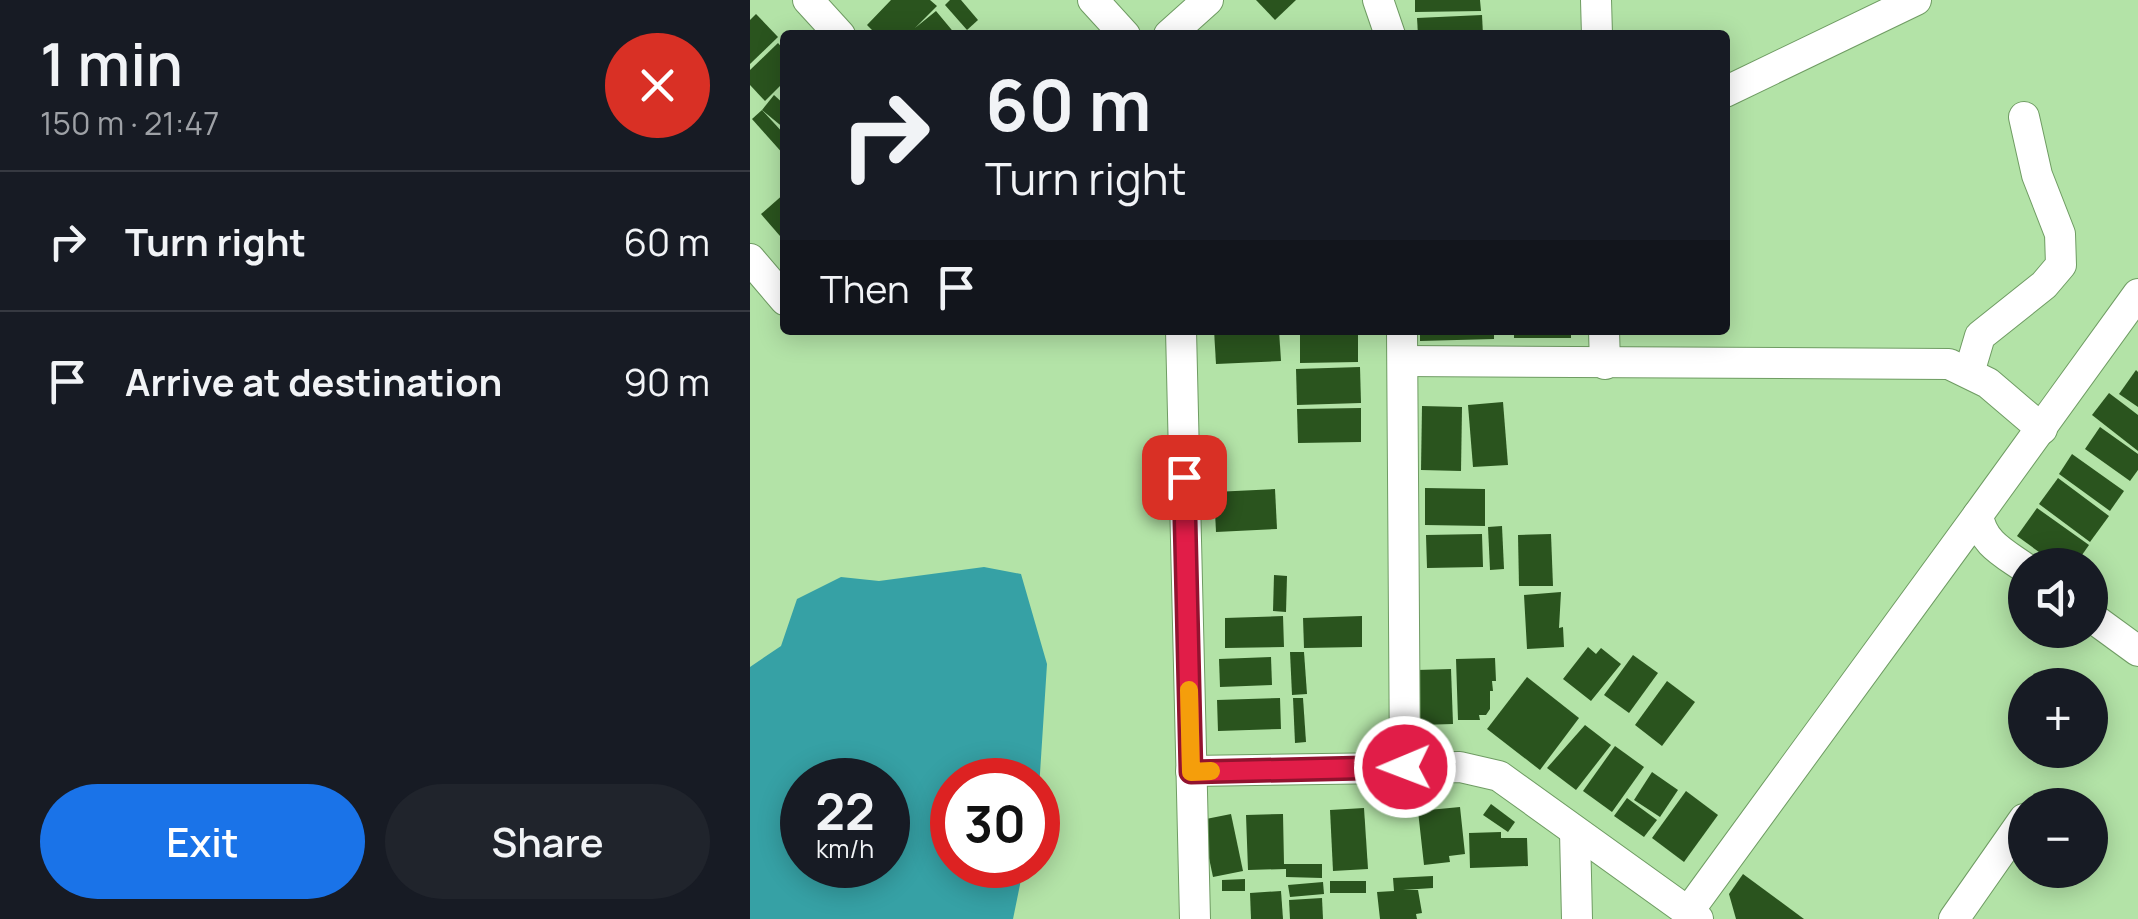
<!DOCTYPE html>
<html lang="en">
<head>
<meta charset="utf-8">
<style>
  :root { --surface:#171b24; --page:#20242c; --text:#f1f3f6; --muted:#9ea1a6; --line:#363941; --accent:#1a73e8 }
  body { margin:0; font-family:Manrope,sans-serif; background:var(--page); color:var(--text); height:100vh; display:flex; flex-direction:column; font-size:38px; white-space:nowrap }
  * { box-sizing:border-box; margin:0 }
  p { font-size:32px; color:var(--muted) }
  .icon { flex:none; width:55px; height:55px; fill:none; stroke:currentColor; stroke-width:2; stroke-linecap:round; stroke-linejoin:round }
  .map { position:relative; flex:1; overflow:hidden }
  .panel { display:flex; flex-direction:column; background:var(--surface); width:750px }
  .panel>* { flex:none }
  .hud { position:absolute; left:30px; top:30px; width:950px; height:305px; border-radius:10px; box-shadow:0 5px 25px #0003; background:#171b24; color:var(--text); overflow:hidden }
  .buttons { position:absolute; left:1258px; top:548px; display:grid; gap:20px }
  .buttons a { display:grid; place-items:center; width:100px; height:100px; border-radius:50%; background:var(--surface); box-shadow:0 5px 25px #0003; font-size:50px }
  .speed { position:absolute; left:30px; top:758px; display:flex; gap:20px; font-size:50px; font-weight:700; text-align:center }
  .speed>* { display:grid; place-content:center; width:130px; height:130px; border-radius:50%; background:var(--surface); box-shadow:0 5px 25px #0003; line-height:1 }
  .speed small { font-size:25px; font-weight:400 }
  .speed .limit { border:15px solid #d22; background:#fff; color:#111 }
  .pin { position:absolute; display:grid; place-items:center; width:85px; height:85px; color:#fff; margin:-42px; border-radius:20px; box-shadow:0 5px 15px #0006 }
  .me { position:absolute; width:110px; margin:-55px; rotate:269deg; stroke-linejoin:round; filter:drop-shadow(0 0 8px #0008) }
  .turn { display:flex; align-items:center; gap:35px; height:210px; padding:0 40px; font-size:45px }
  .turn .icon { width:130px; height:130px; stroke-width:2.5 }
  .turn b { display:block; font-size:70px; line-height:85px }
  .then { display:flex; align-items:center; height:95px; padding:0 40px; background:#0003; gap:20px; font-size:38px }
  .round { display:grid; place-items:center; flex:none; width:105px; height:105px; border-radius:52px; background:var(--page) }
  .overview { display:flex; align-items:center; justify-content:space-between; height:170px; padding:0 40px }
  h1 { font-size:60px; font-weight:600; line-height:75px }
  .cta { display:flex; gap:20px; margin-top:auto; padding:20px 40px }
  .cta a { flex:1; height:115px; border-radius:60px; background:var(--accent); color:#fff; font-size:40px; font-weight:600; line-height:115px; text-align:center }
  .cta a+a { background:var(--page); color:var(--text) }
  ul { padding:0; list-style:none }
  li { display:flex; align-items:center; gap:30px; height:140px; padding:0 40px; border-top:2px solid var(--line) }
  li div { flex:1 }
  li b { display:block; font-size:38px }
  li em { font-style:normal }
  main { display:flex; flex:1; min-height:0 }
  .map>svg:first-child { display:block }
  .water { fill:#36a1a5; fill-rule:evenodd }
  .building { fill:#2a541e }
  .lines { fill:none; stroke-linecap:round; stroke-linejoin:round }
  .minor-casing { stroke:#6f9c63; stroke-width:32 }
  .minor { stroke:#fff; stroke-width:30 }
  .route-casing { stroke:#92132f; stroke-width:25 }
  .route { stroke:#e11d48; stroke-width:18 }
  .slow { stroke:#f59e0b; stroke-width:18 }
</style>
</head>
<body>
<main>
<section class="panel">
<div class="overview"><div><h1>1 min</h1><p>150 m · 21:47</p></div><a class="round" style="background:#d93025;color:#fff"><svg class="icon" aria-label="close" viewBox="0 0 24 24"><path d="M6 6l12 12M18 6L6 18"/></svg></a></div>
<ul>
<li><svg class="icon" aria-label="right" viewBox="0 0 24 24"><path d="M7 20v-9h11M14 6l5 5-5 5"/></svg><div><b>Turn right</b></div><em>60 m</em></li>
<li><svg class="icon" aria-label="arrive" viewBox="0 0 24 24"><path d="M6 21V4h12l-3 4 3 4H6"/></svg><div><b>Arrive at destination</b></div><em>90 m</em></li>
</ul>
<div class="cta"><a>Exit</a><a>Share</a></div>
</section>
<div class="map">
<svg width="1388" height="919" viewBox="0 0 1388 919">
  <rect width="100%" height="100%" fill="#b3e3a7"/>
  <path class="water" d="M234,567l37,7 26,90 -8,125 -1,8v-17h-86v85h72l-11,54h-263v-252l31,-21 16,-47 44,-22 38,4zM52,780h86v85h-86z"/>
  <g class="building">
    <polygon points="141,0 180,0 187,6 165,28 186,11 206,35 127,35 117,25"/>
    <polygon points="200,0 211,0 228,20 217,30 195,5"/>
    <polygon points="506,0 546,0 525,20"/>
    <polygon points="665,0 730,0 731,11 665,12"/>
    <polygon points="6,14 28,37 0,64 0,20"/>
    <polygon points="732,15 733,35 668,35 667,18"/>
    <polygon points="28,43 35,51 35,81 15,101 0,85 0,70"/>
    <polygon points="24,95 35,105 35,129 12,110"/>
    <polygon points="12,110 35,135 35,156 2,119"/>
    <polygon points="35,193 35,232 30,236 11,214"/>
    <polygon points="464,330 529,330 531,361 466,364"/>
    <polygon points="550,330 608,330 608,362 550,363"/>
    <polygon points="670,330 744,330 744,339 670,341"/>
    <rect x="764" y="330" width="57" height="8"/>
    <polygon points="610,367 611,403 547,405 546,369"/>
    <polygon points="1386,370 1388,372 1388,407 1369,394"/>
    <polygon points="1359,393 1388,415 1388,451 1342,415"/>
    <polygon points="753,402 758,465 723,467 718,405"/>
    <polygon points="672,406 712,407 711,471 671,470"/>
    <polygon points="611,408 611,442 548,443 547,409"/>
    <polygon points="1350,427 1388,454 1388,470 1380,481 1335,449"/>
    <polygon points="1322,454 1374,491 1360,511 1309,474"/>
    <polygon points="1308,478 1359,516 1340,542 1289,504"/>
    <polygon points="675,488 735,489 735,526 675,525"/>
    <polygon points="525,489 527,529 466,532 464,492"/>
    <polygon points="1287,508 1339,545 1325,565 1307,565 1267,536"/>
    <polygon points="752,526 754,569 740,570 738,527"/>
    <polygon points="732,534 733,567 677,568 676,535"/>
    <polygon points="801,534 803,586 769,586 768,535"/>
    <polygon points="524,575 537,576 536,612 523,611"/>
    <polygon points="811,592 809,628 813,627 814,647 777,649 774,595"/>
    <polygon points="533,616 534,647 475,648 475,618"/>
    <polygon points="612,616 612,647 554,648 553,618"/>
    <polygon points="838,647 846,654 851,648 871,664 841,701 813,679"/>
    <polygon points="540,652 554,652 557,694 542,695"/>
    <polygon points="883,655 908,673 879,713 854,695"/>
    <polygon points="521,657 522,685 470,687 469,659"/>
    <polygon points="745,658 746,681 742,681 743,691 740,691 740,709 736,715 729,715 730,720 708,720 706,659"/>
    <polygon points="701,669 703,724 669,725 667,670"/>
    <polygon points="777,677 829,718 790,770 737,729"/>
    <polygon points="917,681 945,702 912,746 885,725"/>
    <polygon points="530,698 531,729 468,731 467,700"/>
    <polygon points="543,698 553,698 556,742 545,743"/>
    <polygon points="835,725 861,745 826,790 797,768"/>
    <polygon points="865,746 894,767 862,812 833,791"/>
    <polygon points="902,772 928,790 910,817 884,800"/>
    <polygon points="936,791 968,815 934,862 902,838"/>
    <polygon points="877,798 907,820 894,837 864,816"/>
    <polygon points="741,804 765,822 758,832 733,815"/>
    <polygon points="710,807 715,854 699,856 700,862 674,865 668,811"/>
    <polygon points="614,808 618,869 583,871 580,810"/>
    <polygon points="481,814 493,871 463,877 451,820"/>
    <polygon points="533,814 534,864 572,864 572,878 536,877 536,869 498,870 496,815"/>
    <polygon points="751,832 751,838 777,838 778,866 720,868 719,833"/>
    <polygon points="993,874 1054,919 986,919 979,894"/>
    <polygon points="683,876 683,888 653,890 668,890 672,913 666,914 667,919 630,919 627,892 644,891 643,878"/>
    <polygon points="495,879 495,891 472,891 472,880"/>
    <rect x="580" y="881" width="36" height="12"/>
    <polygon points="573,882 574,894 540,897 538,885"/>
    <polygon points="531,891 533,919 501,919 500,893"/>
    <polygon points="572,898 573,919 540,919 539,900"/>
  </g>
  <g class="lines">
    <g class="minor-casing">
      <g id="minor">
        <polyline points="58,0 90,35"/>
        <polyline points="343,0 375,35"/>
        <polyline points="628,0 640,35"/>
        <polyline points="846,0 847,35"/>
        <polyline points="419,35 458,0"/>
        <polyline points="975,92 1166,0"/>
        <polyline points="0,259 35,300"/>
        <polyline points="431,330 445,919"/>
        <polyline points="652,330 655,767"/>
        <polyline points="854,330 855,364"/>
        <polyline points="654,361 1199,364 1238,383 1292,429"/>
        <polyline points="1219,373 1230,336 1294,285 1311,265 1310,234 1287,175 1274,117"/>
        <path d="M1275,568c-21,-15 -43,-25 -47,-53l160,-221"/>
        <polyline points="1340,616 1388,651"/>
        <polyline points="441,771 710,767 749,776 948,919"/>
        <polyline points="825,832 827,919"/>
        <polyline points="938,912 1228,515"/>
        <polyline points="1204,919 1274,819"/>
      </g>
    </g>
    <use href="#minor" class="minor"/>
  </g>
  <g class="lines">
    <g class="route-casing">
      <polyline id="route" points="434,477 441,772 655,767"/>
    </g>
    <use href="#route" class="route"/>
    <polyline class="slow" points="439,690 441,772 461,771"/>
  </g>
</svg>
<div class="buttons">
<a><svg class="icon" aria-label="sound" viewBox="0 0 24 24"><path d="M4 9h4l5-4v14l-5-4H4zM17 9q2 3 0 6"/></svg></a>
<a>+</a>
<a>−</a>
</div>
<div class="speed"><div>22<small>km/h</small></div><div class="limit">30</div></div>
<div class="pin" style="left:434px;top:477px;background:#d93025"><svg class="icon" aria-label="arrive" viewBox="0 0 24 24"><path d="M6 21V4h12l-3 4 3 4H6"/></svg></div>
<svg class="me" style="left:655px;top:767px" viewBox="-20 -20 40 40"><circle r="17" fill="#e11d48" stroke="#fff" stroke-width="3"/><path d="M0-11L8 9 0 5-8 9z" fill="#fff"/></svg>
<div class="hud">
<div class="turn"><svg class="icon" aria-label="right" viewBox="0 0 24 24"><path d="M7 20v-9h11M14 6l5 5-5 5"/></svg><div><b>60 m</b>Turn right</div></div>
<div class="then">Then<svg class="icon" aria-label="arrive" viewBox="0 0 24 24"><path d="M6 21V4h12l-3 4 3 4H6"/></svg></div>
</div>
</div>
</main>
</body>
</html>
